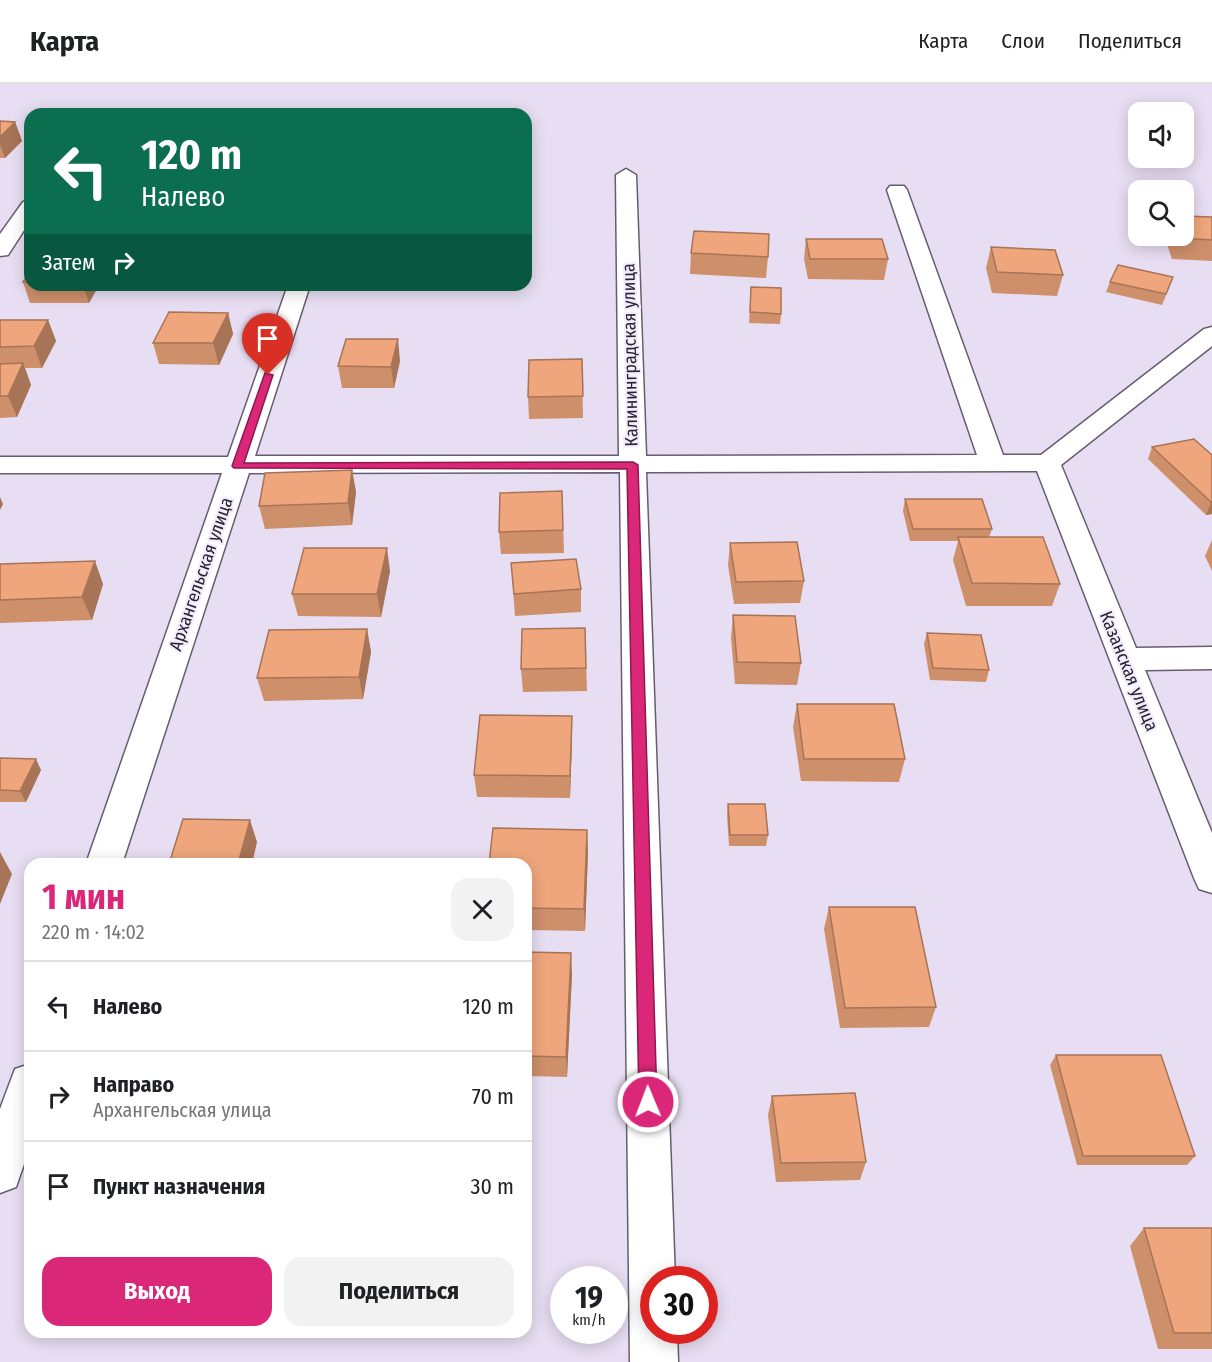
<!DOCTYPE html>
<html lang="ru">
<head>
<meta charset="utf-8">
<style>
  :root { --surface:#fff; --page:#f2f2f2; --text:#202124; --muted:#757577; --line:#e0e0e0; --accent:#db2777 }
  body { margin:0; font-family:"Fira Sans Condensed",sans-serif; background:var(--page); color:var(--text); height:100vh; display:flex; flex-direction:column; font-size:22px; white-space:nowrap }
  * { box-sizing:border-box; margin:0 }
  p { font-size:20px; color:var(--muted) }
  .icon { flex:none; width:33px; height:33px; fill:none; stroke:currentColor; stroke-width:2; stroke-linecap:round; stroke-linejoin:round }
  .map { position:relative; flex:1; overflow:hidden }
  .drawer { position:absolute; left:24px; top:774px; width:508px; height:480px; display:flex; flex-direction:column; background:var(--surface); border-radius:18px; box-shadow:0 3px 15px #0003 }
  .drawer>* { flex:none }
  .banner { position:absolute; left:24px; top:24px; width:508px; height:183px; border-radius:18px; box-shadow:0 3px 15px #0003; background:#0b6e4f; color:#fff; overflow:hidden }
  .tools { position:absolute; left:1128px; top:18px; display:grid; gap:12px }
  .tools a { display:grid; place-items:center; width:66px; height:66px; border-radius:12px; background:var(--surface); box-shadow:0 3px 15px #0003; font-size:30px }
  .speed { position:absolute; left:550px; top:1182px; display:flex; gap:12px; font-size:30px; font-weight:700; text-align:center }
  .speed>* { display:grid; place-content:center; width:78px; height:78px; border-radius:50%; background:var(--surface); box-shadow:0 3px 15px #0003; line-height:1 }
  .speed small { font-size:15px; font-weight:400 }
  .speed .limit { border:9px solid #d22; background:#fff; color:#111 }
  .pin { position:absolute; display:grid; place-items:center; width:51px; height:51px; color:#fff; margin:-62px -26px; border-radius:50% 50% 50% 0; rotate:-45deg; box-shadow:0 0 6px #0007 }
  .pin .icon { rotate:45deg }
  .me { position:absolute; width:66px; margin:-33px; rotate:359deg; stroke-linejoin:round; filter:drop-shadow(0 0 4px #0008) }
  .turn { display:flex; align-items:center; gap:21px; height:126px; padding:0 18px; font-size:27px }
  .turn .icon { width:78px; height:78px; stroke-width:2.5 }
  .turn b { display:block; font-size:42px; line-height:51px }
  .then { display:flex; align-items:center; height:57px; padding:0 18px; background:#0003; gap:12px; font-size:22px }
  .round { display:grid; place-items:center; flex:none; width:63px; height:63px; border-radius:18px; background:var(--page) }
  .head { display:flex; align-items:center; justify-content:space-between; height:102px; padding:0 18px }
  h1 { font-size:36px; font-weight:700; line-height:45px; color:var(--accent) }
  .action { display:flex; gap:12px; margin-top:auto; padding:12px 18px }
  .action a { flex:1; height:69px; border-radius:18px; background:var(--accent); color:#fff; font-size:24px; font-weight:700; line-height:69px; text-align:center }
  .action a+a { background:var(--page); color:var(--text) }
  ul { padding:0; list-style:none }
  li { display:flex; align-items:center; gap:18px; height:90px; padding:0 18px; border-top:2px solid var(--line) }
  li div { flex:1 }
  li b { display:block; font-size:22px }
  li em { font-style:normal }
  header { display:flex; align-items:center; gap:36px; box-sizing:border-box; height:84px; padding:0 30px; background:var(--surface); border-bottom:2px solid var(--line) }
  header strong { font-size:28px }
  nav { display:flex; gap:33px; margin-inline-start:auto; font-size:21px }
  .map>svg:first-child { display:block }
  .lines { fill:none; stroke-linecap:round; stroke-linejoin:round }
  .minor-casing { stroke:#675d70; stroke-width:3 }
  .minor { fill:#fff; fill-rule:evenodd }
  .wall { fill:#ce8f6b }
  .shaded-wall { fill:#a77457 }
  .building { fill:#efa67c; stroke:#a77457; stroke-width:1.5 }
  .route { fill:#db2777; stroke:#8e194d; stroke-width:1.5 }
  .labels { text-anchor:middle; stroke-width:4.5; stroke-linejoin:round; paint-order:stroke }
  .street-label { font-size:18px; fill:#29252d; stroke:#f4ecfe }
</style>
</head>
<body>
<header>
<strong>Карта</strong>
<nav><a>Карта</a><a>Слои</a><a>Поделиться</a></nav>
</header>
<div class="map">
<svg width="1212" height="1278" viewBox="0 0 1212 1278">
  <rect width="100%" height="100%" fill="#e8def3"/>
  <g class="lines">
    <g class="minor-casing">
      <g id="minor">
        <polygon points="626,85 636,91 646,372 977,371 887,106 890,102 904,102 907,106 1003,371 1041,371 1204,245 1212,243 1212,262 1061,381 1136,564 1212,563 1212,585 1145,586 1212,749 1212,809 1199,805 1194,794 1037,387 646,388 675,1196 654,1196 654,1246 677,1246 678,1278 630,1278 620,388 249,389 122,780 86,780 222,389 0,389 0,373 228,373 288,201 310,201 255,372 619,372 616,91"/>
        <polygon points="30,116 30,137 8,171 0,172 0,150 23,118"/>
        <polygon points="30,980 30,1063 16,1103 0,1109 0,1025 15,985"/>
      </g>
    </g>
    <use href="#minor" class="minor"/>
  </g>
  <g class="wall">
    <polygon points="0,37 15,38 22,57 5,74 0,74"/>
    <polygon points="1212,133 1212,177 1172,175 1164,152 1184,152"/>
    <polygon points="806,155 888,175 884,196 808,195 804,175"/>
    <polygon points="991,163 1063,191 1057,212 992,209 986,184"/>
    <polygon points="691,169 768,173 766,194 690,190"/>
    <polygon points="30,187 30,201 99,201 89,219 30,219 23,198"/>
    <polygon points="1110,198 1169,204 1162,221 1106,208"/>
    <polygon points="751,203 781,230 780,240 749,239"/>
    <polygon points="228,229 233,250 219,281 159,280 153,259"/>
    <polygon points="0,236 48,236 56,257 42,284 25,284 31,301 17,333 0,334"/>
    <polygon points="582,275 583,334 529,335 528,313"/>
    <polygon points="400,277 394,304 342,304 338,282"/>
    <polygon points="1152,363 1212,371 1212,430 1206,431 1148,375"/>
    <polygon points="352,386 356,408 352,441 265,445 259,422"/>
    <polygon points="562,407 564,469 501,470 499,448"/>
    <polygon points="905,415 992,445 989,453 1060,500 1052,522 966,522 953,476 958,457 910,457 903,427"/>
    <polygon points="1212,456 1212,487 1205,472"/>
    <polygon points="730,459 804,497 800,519 734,520 728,481"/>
    <polygon points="511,479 581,505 581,528 515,532"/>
    <polygon points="0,480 103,500 92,536 0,539"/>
    <polygon points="390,487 381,533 298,532 292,510"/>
    <polygon points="733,531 801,579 797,601 735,600 731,554"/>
    <polygon points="585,544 587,607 523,608 521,585"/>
    <polygon points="367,545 371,568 363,615 264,617 257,594"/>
    <polygon points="927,549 989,586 986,598 930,596 924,560"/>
    <polygon points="797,620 905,675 899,698 801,697 793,643"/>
    <polygon points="572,632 572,654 570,714 477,713 474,691"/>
    <polygon points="0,674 41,686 26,718 0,718"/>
    <polygon points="728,720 768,751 766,762 729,762 727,731"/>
    <polygon points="587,746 588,768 585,847 526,846 526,780"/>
    <polygon points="829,823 936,923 929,943 840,944 824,845"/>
    <polygon points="526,868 572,890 567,993 526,992"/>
    <polygon points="1056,971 1195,1072 1187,1081 1077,1081 1050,981"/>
    <polygon points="772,1012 866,1078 860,1096 776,1098 768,1031"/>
    <polygon points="1144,1144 1212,1144 1212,1265 1158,1265 1130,1162"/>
  </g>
  <g class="shaded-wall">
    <polygon points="15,38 22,57 5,74 0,60 0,53"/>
    <polygon points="83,201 99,201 89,219"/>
    <polygon points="228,229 233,250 219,281 213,259"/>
    <polygon points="48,236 56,257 42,284 34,262"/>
    <polygon points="398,255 400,277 394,304 391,283"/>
    <polygon points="23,279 31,301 17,333 8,312"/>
    <polygon points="352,386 356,408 352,441 348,419"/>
    <polygon points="0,413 3,420 0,426"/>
    <polygon points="1211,419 1212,419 1212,430 1206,431"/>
    <polygon points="387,464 390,487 381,533 377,510"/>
    <polygon points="95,477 103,500 92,536 82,513"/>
    <polygon points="367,545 371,568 363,615 359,593"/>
    <polygon points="572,632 572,654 570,714 570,692"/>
    <polygon points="36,675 41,686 26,718 20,707"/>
    <polygon points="250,736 257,758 252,780 238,780"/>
    <polygon points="587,746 588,768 585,847 584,825"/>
    <polygon points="0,768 12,790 0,820"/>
    <polygon points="571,869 572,890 567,993 566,973"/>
  </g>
  <g class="building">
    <polygon points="0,37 15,38 0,53"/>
    <polygon points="1184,132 1212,133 1212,156 1179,154 1178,152 1184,152"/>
    <polygon points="694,147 769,150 768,173 691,169"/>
    <polygon points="806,155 882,155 888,175 810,175"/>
    <polygon points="991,163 1055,166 1063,191 997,188"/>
    <polygon points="1118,181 1173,193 1166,210 1110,198"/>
    <polygon points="30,187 30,198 23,198"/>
    <polygon points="751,203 781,204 781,230 750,228"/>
    <polygon points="169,228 228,229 213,259 153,259"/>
    <polygon points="0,236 48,236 34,262 0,263"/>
    <polygon points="346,255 398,255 391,283 338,282"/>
    <polygon points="582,275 583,312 528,313 529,276"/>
    <polygon points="23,279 8,312 0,312 0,280"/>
    <polygon points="1194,355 1212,371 1212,419 1152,363"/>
    <polygon points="352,386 348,419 259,422 265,389"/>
    <polygon points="562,407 563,446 499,448 500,409"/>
    <polygon points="905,415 982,415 992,445 913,445"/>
    <polygon points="958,453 1043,453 1060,500 972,499"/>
    <polygon points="797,458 804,497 736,498 730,459"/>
    <polygon points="304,464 387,464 377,510 292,510"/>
    <polygon points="576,475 581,505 514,510 511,479"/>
    <polygon points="95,477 82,513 0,516 0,480"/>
    <polygon points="733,531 795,532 801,579 737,578"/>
    <polygon points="585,544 586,584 521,585 522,545"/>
    <polygon points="367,545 359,593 257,594 269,546"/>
    <polygon points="927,549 981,551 989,586 933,584"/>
    <polygon points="797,620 894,620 905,675 804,675"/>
    <polygon points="480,631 572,632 570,692 474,691"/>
    <polygon points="0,674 36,675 20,707 0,706"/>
    <polygon points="728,720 765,720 768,751 730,751"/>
    <polygon points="183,735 250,736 238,780 169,780"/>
    <polygon points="493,744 587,746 584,825 526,824 526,780 489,780"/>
    <polygon points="829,823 915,823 936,923 845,924"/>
    <polygon points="526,868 571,869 566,973 526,972"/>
    <polygon points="1056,971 1161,971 1195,1072 1083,1072"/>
    <polygon points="855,1009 866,1078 781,1079 772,1012"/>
    <polygon points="1144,1144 1212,1144 1212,1249 1174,1249"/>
  </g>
  <polygon class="route" points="265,289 273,291 244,379 633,378 638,381 657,1018 654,1024 648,1027 642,1024 639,1018 627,385 234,384 232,382"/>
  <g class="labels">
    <g class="street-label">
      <text transform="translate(630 271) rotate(-91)" y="6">Калининградская улица</text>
      <text transform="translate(201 490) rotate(-71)" y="6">Архангельская улица</text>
      <text transform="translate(1129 587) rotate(68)" y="6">Казанская улица</text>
    </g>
  </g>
</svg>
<div class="tools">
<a><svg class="icon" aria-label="sound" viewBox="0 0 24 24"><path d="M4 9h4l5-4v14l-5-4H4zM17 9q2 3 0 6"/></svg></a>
<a><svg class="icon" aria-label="search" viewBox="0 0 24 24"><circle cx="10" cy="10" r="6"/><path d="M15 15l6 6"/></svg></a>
</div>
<div class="speed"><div>19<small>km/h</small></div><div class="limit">30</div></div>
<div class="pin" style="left:268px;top:291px;background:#d93025"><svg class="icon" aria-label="arrive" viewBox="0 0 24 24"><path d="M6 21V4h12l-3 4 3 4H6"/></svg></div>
<svg class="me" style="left:648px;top:1018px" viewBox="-20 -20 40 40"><circle r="17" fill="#db2777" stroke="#fff" stroke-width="3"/><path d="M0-11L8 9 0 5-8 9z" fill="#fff"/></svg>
<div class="banner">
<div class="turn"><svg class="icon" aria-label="left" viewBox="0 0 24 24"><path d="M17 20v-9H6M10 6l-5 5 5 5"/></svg><div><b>120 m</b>Налево</div></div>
<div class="then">Затем<svg class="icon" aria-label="right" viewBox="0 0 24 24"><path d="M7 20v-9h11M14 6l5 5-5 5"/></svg></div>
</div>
<section class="drawer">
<div class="head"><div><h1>1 мин</h1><p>220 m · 14:02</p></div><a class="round"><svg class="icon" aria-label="close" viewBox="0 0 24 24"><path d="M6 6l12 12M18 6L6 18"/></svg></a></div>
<ul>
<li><svg class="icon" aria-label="left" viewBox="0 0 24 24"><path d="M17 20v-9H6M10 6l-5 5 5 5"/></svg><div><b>Налево</b></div><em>120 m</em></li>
<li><svg class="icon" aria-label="right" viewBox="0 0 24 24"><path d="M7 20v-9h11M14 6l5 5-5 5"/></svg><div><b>Направо</b><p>Архангельская улица</p></div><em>70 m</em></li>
<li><svg class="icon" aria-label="arrive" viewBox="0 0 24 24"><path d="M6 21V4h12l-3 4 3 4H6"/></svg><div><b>Пункт назначения</b></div><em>30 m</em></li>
</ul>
<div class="action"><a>Выход</a><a>Поделиться</a></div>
</section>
</div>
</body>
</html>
